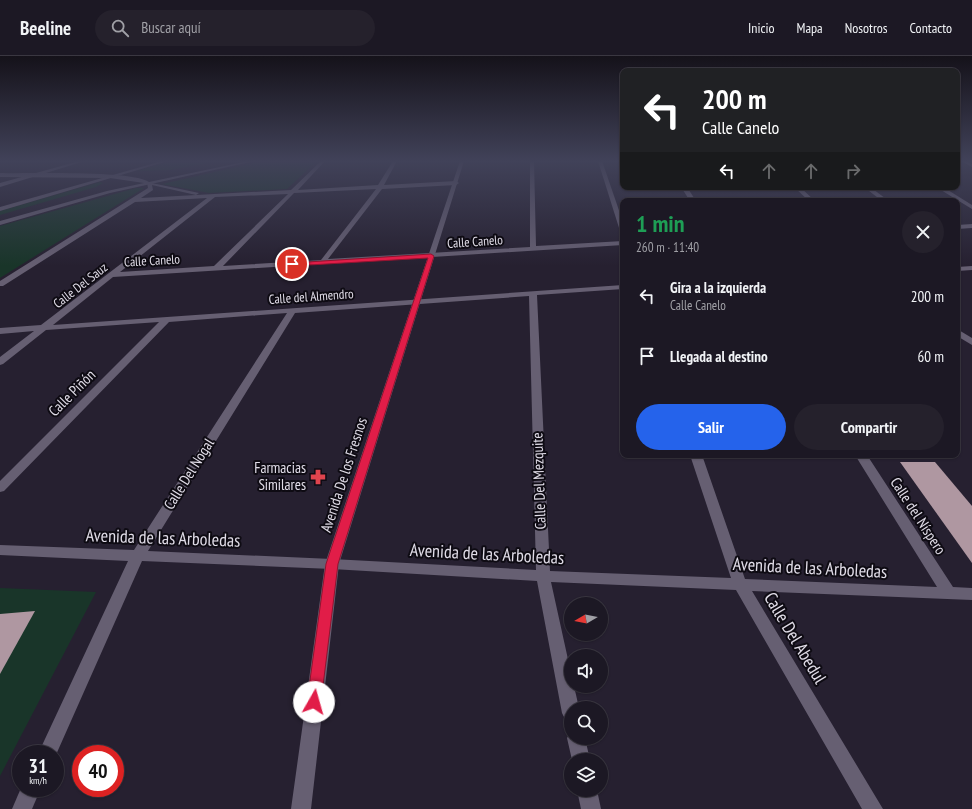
<!DOCTYPE html>
<html lang="es">
<head>
<meta charset="utf-8">
<style>
  :root { --surface:#1c1824; --page:#25212c; --text:#f1f3f6; --muted:#a0a0a6; --line:#3a3741; --accent:#2563eb }
  body { margin:0; font-family:"PT Sans Narrow",sans-serif; background:var(--page); color:var(--text); height:100vh; display:flex; flex-direction:column; font-size:15px; white-space:nowrap }
  * { box-sizing:border-box; margin:0 }
  p { font-size:13px; color:var(--muted) }
  .icon { flex:none; width:22px; height:22px; fill:none; stroke:currentColor; stroke-width:2; stroke-linecap:round; stroke-linejoin:round }
  .map { position:relative; flex:1; overflow:hidden }
  .panel { position:absolute; left:620px; top:142px; width:340px; height:260px; display:flex; flex-direction:column; background:var(--surface); border-radius:8px; box-shadow:0 1px 3px #0004,0 0 0 1px var(--line) }
  .panel>* { flex:none }
  .hud { position:absolute; left:620px; top:12px; width:340px; height:122px; border-radius:8px; box-shadow:0 1px 3px #0004,0 0 0 1px var(--line); background:#202124; color:#fff; overflow:hidden }
  .needle { width:26px; rotate:260deg }
  .tools { position:absolute; left:564px; top:541px; display:grid; gap:8px }
  .tools a { display:grid; place-items:center; width:44px; height:44px; border-radius:50%; background:var(--surface); box-shadow:0 1px 3px #0004,0 0 0 1px var(--line); font-size:20px }
  .speed { position:absolute; left:12px; top:689px; display:flex; gap:8px; font-size:20px; font-weight:700; text-align:center }
  .speed>* { display:grid; place-content:center; width:52px; height:52px; border-radius:50%; background:var(--surface); box-shadow:0 1px 3px #0004,0 0 0 1px var(--line); line-height:1 }
  .speed small { font-size:10px; font-weight:400 }
  .speed .limit { border:6px solid #d22; background:#fff; color:#111 }
  .pin { position:absolute; display:grid; place-items:center; width:34px; height:34px; color:#fff; margin:-17px; border:2px solid #fff; border-radius:50%; box-shadow:0 1px 4px #0007 }
  .me { position:absolute; width:44px; margin:-22px; rotate:7deg; stroke-linejoin:round; filter:drop-shadow(0 0 3px #0008) }
  .turn { display:flex; align-items:center; gap:14px; height:84px; padding:0 16px; font-size:18px }
  .turn .icon { width:52px; height:52px; stroke-width:2.5 }
  .turn b { display:block; font-size:28px; line-height:34px }
  .lanes { display:flex; align-items:center; height:38px; padding:0 16px; background:#0003; justify-content:center; gap:20px; direction:ltr }
  .lanes .off { opacity:.35 }
  .round { display:grid; place-items:center; flex:none; width:42px; height:42px; border-radius:21px; background:var(--page) }
  .head { display:flex; align-items:center; justify-content:space-between; height:68px; padding:0 16px }
  h1 { font-size:24px; font-weight:600; line-height:30px; color:#1e9e55 }
  .action { display:flex; gap:8px; margin-top:auto; padding:8px 16px }
  .action a { flex:1; height:46px; border-radius:24px; background:var(--accent); color:#fff; font-size:16px; font-weight:600; line-height:46px; text-align:center }
  .action a+a { background:var(--page); color:var(--text) }
  ul { padding:0; list-style:none }
  li { display:flex; align-items:center; gap:12px; height:60px; padding:0 16px }
  li div { flex:1 }
  li b { display:block; font-size:15px }
  li em { font-style:normal }
  header { display:flex; align-items:center; gap:24px; box-sizing:border-box; height:56px; padding:0 20px; background:var(--surface); border-bottom:1px solid var(--line) }
  header strong { font-size:19px }
  nav { display:flex; gap:22px; margin-inline-start:auto; font-size:14px }
  .search { width:280px; height:36px; background:var(--page); display:flex; align-items:center; gap:10px; box-sizing:border-box; padding:0 14px; border-radius:22px; color:var(--muted); font-size:15px }
  .map>svg:first-child { display:block }
  .green { fill:#193529 }
  .building { fill:#af97a1 }
  .lines { fill:none; stroke-linecap:round; stroke-linejoin:round }
  .minor { fill:#665f72; fill-rule:evenodd }
  .tertiary { fill:#665f72; fill-rule:evenodd }
  .route { fill:#e11d48; stroke:#92132f }
  .labels { text-anchor:middle; stroke-width:4; stroke-linejoin:round; paint-order:stroke }
  .far-street-label { font-size:13px; fill:#e1dde8; stroke:#0e0b13 }
  .street-label { font-size:15px; fill:#e1dde8; stroke:#0e0b13 }
  .poi-label { font-size:15px; fill:#e1dde8; stroke:#0e0b13; text-anchor:end }
  .near-street-label { font-size:18px; fill:#e1dde8; stroke:#0e0b13 }
</style>
</head>
<body>
<header>
<strong>Beeline</strong>
<div class="search"><svg class="icon" aria-label="search" viewBox="0 0 24 24"><circle cx="10" cy="10" r="6"/><path d="M15 15l6 6"/></svg>Buscar aquí</div>
<nav><a>Inicio</a><a>Mapa</a><a>Nosotros</a><a>Contacto</a></nav>
</header>
<div class="map">
<svg width="972" height="753" viewBox="0 0 972 753">
  <rect width="100%" height="100%" fill="#262030"/>
  <g class="green">
    <polygon points="171,105 217,105 170,114 137,115"/>
    <polygon points="262,105 317,105 287,133 209,137 162,128"/>
    <polygon points="100,126 103,127 96,131 0,159 0,155"/>
    <polygon points="136,132 144,132 0,222 0,170"/>
    <polygon points="0,532 96,536 0,720"/>
  </g>
  <g class="building">
    <polygon points="900,406 935,406 972,450 972,507"/>
    <polygon points="35,555 0,618 0,558"/>
  </g>
  <g class="lines">
    <g class="minor">
      <polygon points="79,105 85,105 0,131 0,127"/>
      <polygon points="162,105 168,105 0,155 0,151"/>
      <path d="M321,105h4l-27,29 80,-5 15,-24h4l-13,24 72,-4 3,2 -3,2 -74,4 -54,70 202,-12v-86h4l2,85 87,-5v4l-510,32 -60,48 570,-40v4l-86,6 13,276 181,7 -41,-123h12l43,124 192,8 -82,-132h12l86,132 19,1v12l-220,-9 131,218h-21l-126,-219 -185,-8 20,91v13h3l5,22h-8v13l-6,-2 -3,-6 -25,-132 -205,-12 -190,-8 -87,196v-3h-17l90,-193 -128,-6v-10l134,5 153,-237 -118,9 -165,169 -4,1v-11l159,-159 -113,8 -43,34 -3,1v-8l34,-26 -34,3v-6l41,-3 166,-127 -72,4 -132,84h-3v-5l148,-93 -1,-6 52,11 -3,2 -44,-10 1,5 -12,8 150,-8zM376,133l-55,71 -98,6 71,-73zM288,138l-74,72 -94,6 95,-75zM529,240l7,274 -204,-11 -184,-8 147,-238z"/>
      <polygon points="598,105 602,105 623,166 623,177 620,175"/>
      <polygon points="961,105 966,105 972,108 972,111"/>
      <polygon points="681,131 687,131 696,145 690,145"/>
      <polygon points="794,131 800,131 815,145 809,145"/>
      <polygon points="864,131 870,131 889,145 882,145"/>
      <polygon points="936,131 943,131 972,149 972,153"/>
      <polygon points="972,168 972,172 957,173 957,169"/>
      <polygon points="972,210 972,214 957,215 957,211"/>
      <polygon points="957,273 972,282 972,289 957,280"/>
      <polygon points="571,675 571,682 585,682 590,704 572,704 567,682"/>
      <polygon points="21,732 41,732 32,753 12,753"/>
      <polygon points="577,734 597,734 601,753 581,753"/>
    </g>
    <g class="tertiary">
      <path d="M248,105h7l-145,32 -110,32v-4l107,-30 37,-8 -34,-5 -110,-1v-4c28,1 130,-3 149,9z"/>
      <polygon points="460,105 464,105 339,508 311,753 291,753 325,508"/>
    </g>
  </g>
  <linearGradient id="sky" x2="0" y2="1"><stop stop-color="#15121a"/><stop offset="0.5" stop-color="#414259"/><stop offset="1" stop-color="#414259" stop-opacity="0"/></linearGradient>
  <rect width="972" height="210" fill="url(#sky)"/>
  <polygon class="route" points="431,198 434,200 338,508 321,646 319,651 314,653 309,651 307,646 326,508 428,202 292,210 289,208 292,207"/>
  <defs>
    <g id="pharmacy-bare" transform="scale(1.2)"><path d="M-2-6h4v4h4v4h-4v4h-4v-4h-4v-4h4Z" fill="#e0444e" stroke="#0e0b13" stroke-width="2.5" paint-order="stroke"/></g>
  </defs>
  <g fill-rule="evenodd">
    <use href="#pharmacy-bare" x="318" y="421"/>
  </g>
  <g class="labels">
    <g class="far-street-label">
      <text transform="translate(475 185) rotate(-4)" y="5">Calle Canelo</text>
      <text transform="translate(152 204) rotate(-3)" y="5">Calle Canelo</text>
      <text transform="translate(80 229) rotate(-38)" y="5">Calle Del Sauz</text>
      <text transform="translate(311 240) rotate(-4)" y="5">Calle del Almendro</text>
    </g>
    <g class="street-label">
      <text transform="translate(72 337) rotate(-45)" y="5">Calle Piñón</text>
      <text transform="translate(189 418) rotate(-58)" y="5">Calle Del Nogal</text>
      <text transform="translate(344 419) rotate(-72)" y="5">Avenida De los Fresnos</text>
      <text transform="translate(539 425) rotate(-92)" y="5">Calle Del Mezquite</text>
      <text transform="translate(918 460) rotate(57)" y="5">Calle del Níspero</text>
    </g>
    <g class="poi-label">
      <text x="306" y="417">Farmacias<tspan x="306" dy="17">Similares</tspan></text>
    </g>
    <g class="near-street-label">
      <text transform="translate(163 482) rotate(2)" y="6">Avenida de las Arboledas</text>
      <text transform="translate(487 498) rotate(3)" y="6">Avenida de las Arboledas</text>
      <text transform="translate(810 512) rotate(3)" y="6">Avenida de las Arboledas</text>
      <text transform="translate(795 582) rotate(59)" y="6">Calle Del Abedul</text>
    </g>
  </g>
</svg>
<div class="tools">
<a><svg class="needle" viewBox="-14 -14 28 28"><path d="M0-13l5 13h-10z" fill="#e53935"/><path d="M0 13l5-13h-10z" fill="#a0a0a6"/></svg></a>
<a><svg class="icon" aria-label="sound" viewBox="0 0 24 24"><path d="M4 9h4l5-4v14l-5-4H4zM17 9q2 3 0 6"/></svg></a>
<a><svg class="icon" aria-label="search" viewBox="0 0 24 24"><circle cx="10" cy="10" r="6"/><path d="M15 15l6 6"/></svg></a>
<a><svg class="icon" aria-label="layers" viewBox="0 0 24 24"><path d="M12 4l9 5-9 5-9-5zM3 14l9 5 9-5"/></svg></a>
</div>
<div class="speed"><div>31<small>km/h</small></div><div class="limit">40</div></div>
<div class="pin" style="left:292px;top:208px;background:#d93025"><svg class="icon" aria-label="arrive" viewBox="0 0 24 24"><path d="M6 21V4h12l-3 4 3 4H6"/></svg></div>
<svg class="me" style="left:314px;top:646px" viewBox="-20 -20 40 40"><circle r="19" fill="#fff"/><path d="M0-13L10 11 0 6-10 11z" fill="#e11d48"/></svg>
<div class="hud">
<div class="turn"><svg class="icon" aria-label="left" viewBox="0 0 24 24"><path d="M17 20v-9H6M10 6l-5 5 5 5"/></svg><div><b>200 m</b>Calle Canelo</div></div>
<div class="lanes"><svg class="icon" aria-label="left" viewBox="0 0 24 24"><path d="M17 20v-9H6M10 6l-5 5 5 5"/></svg><svg class="icon off" aria-label="ahead" viewBox="0 0 24 24"><path d="M12 20V5M6 11l6-6 6 6"/></svg><svg class="icon off" aria-label="ahead" viewBox="0 0 24 24"><path d="M12 20V5M6 11l6-6 6 6"/></svg><svg class="icon off" aria-label="right" viewBox="0 0 24 24"><path d="M7 20v-9h11M14 6l5 5-5 5"/></svg></div>
</div>
<section class="panel">
<div class="head"><div><h1>1 min</h1><p>260 m · 11:40</p></div><a class="round"><svg class="icon" aria-label="close" viewBox="0 0 24 24"><path d="M6 6l12 12M18 6L6 18"/></svg></a></div>
<ul>
<li><svg class="icon" aria-label="left" viewBox="0 0 24 24"><path d="M17 20v-9H6M10 6l-5 5 5 5"/></svg><div><b>Gira a la izquierda</b><p>Calle Canelo</p></div><em>200 m</em></li>
<li><svg class="icon" aria-label="arrive" viewBox="0 0 24 24"><path d="M6 21V4h12l-3 4 3 4H6"/></svg><div><b>Llegada al destino</b></div><em>60 m</em></li>
</ul>
<div class="action"><a>Salir</a><a>Compartir</a></div>
</section>
</div>
</body>
</html>
